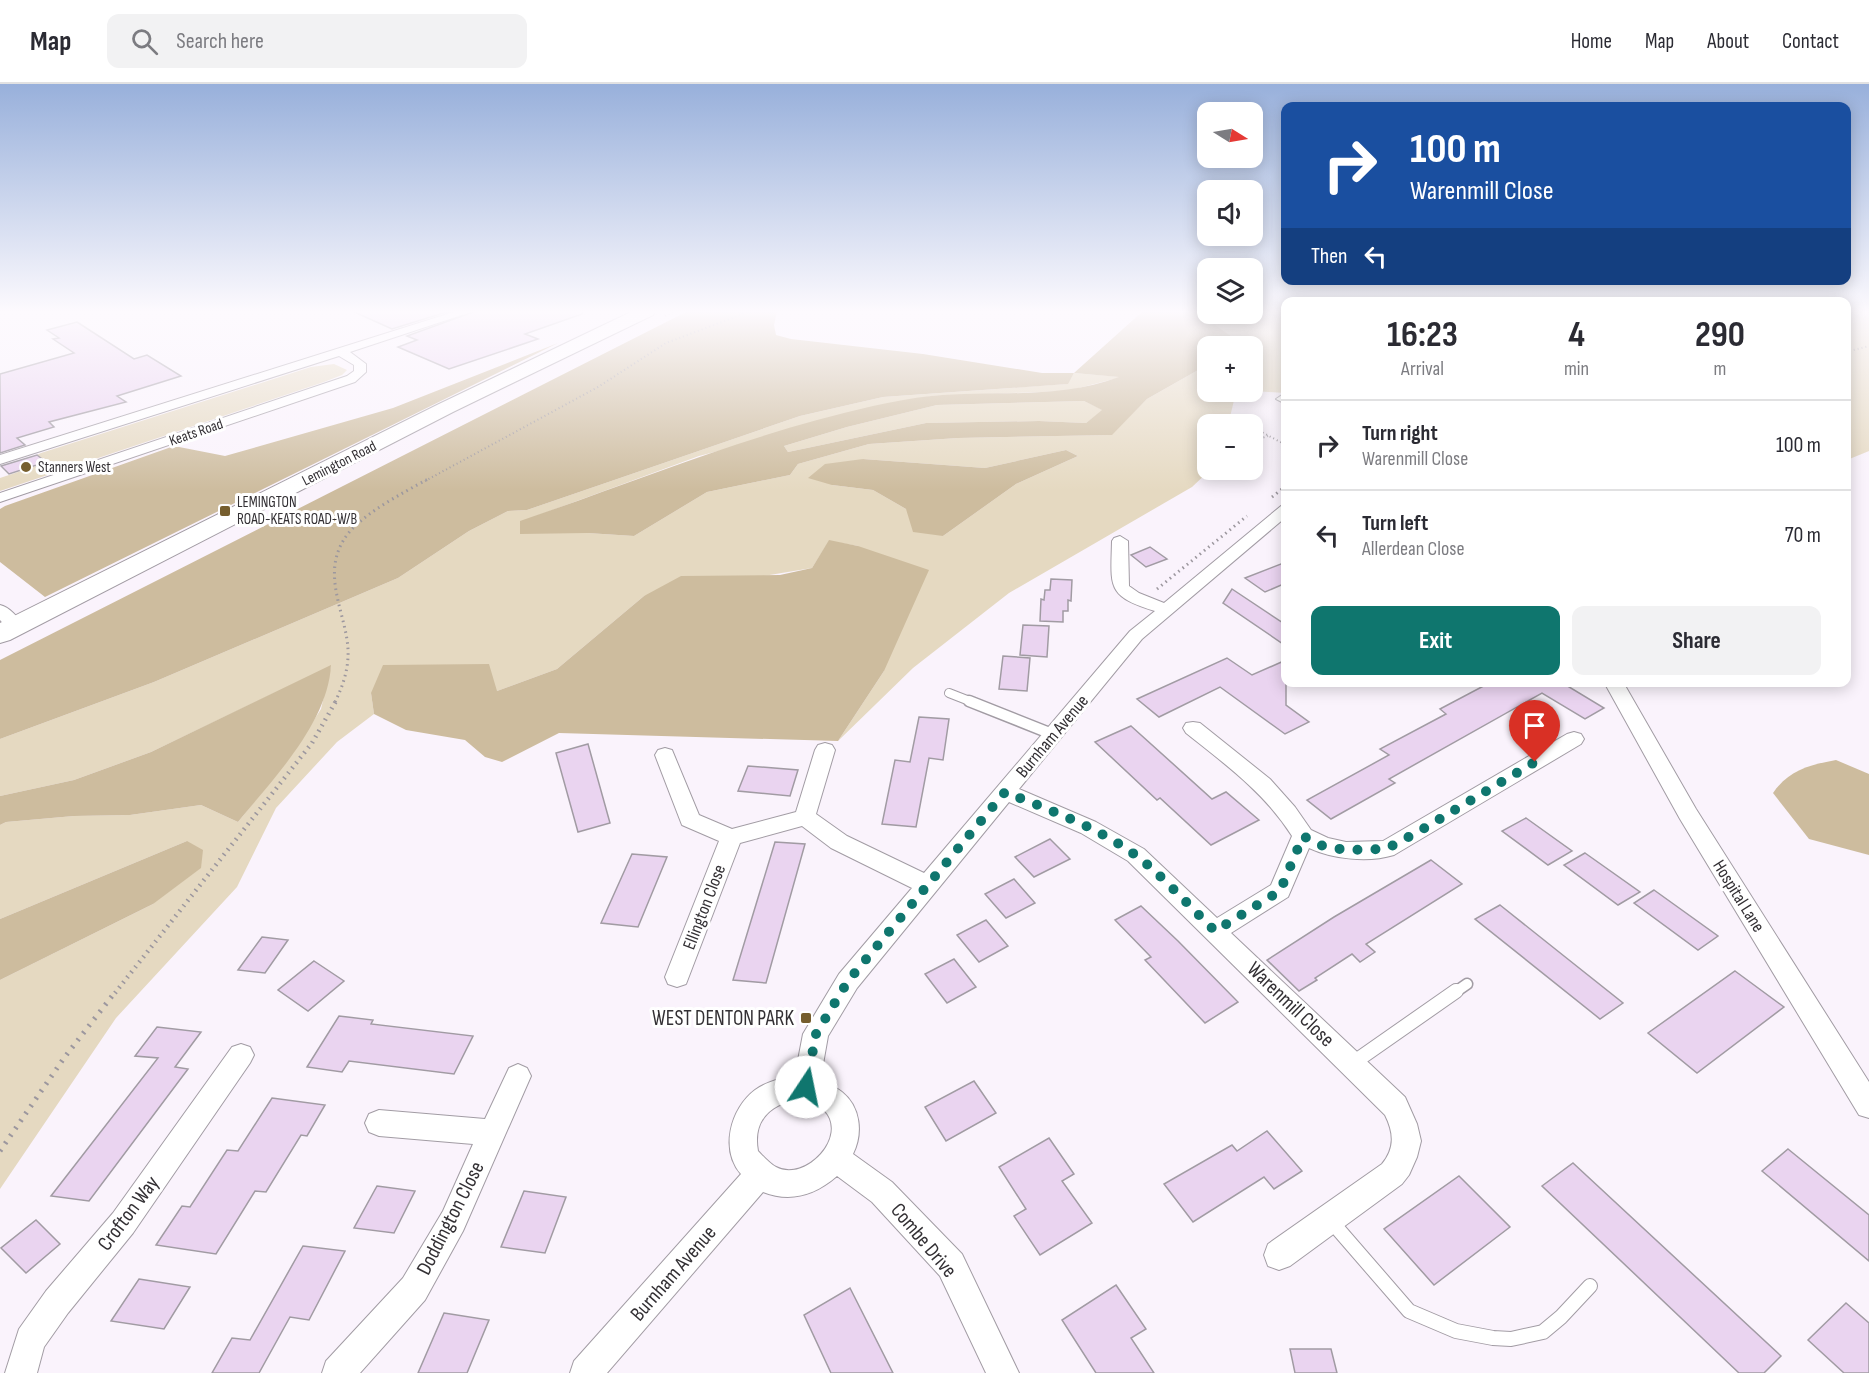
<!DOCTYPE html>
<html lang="en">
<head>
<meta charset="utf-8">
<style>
  :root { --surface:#fff; --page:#f2f2f3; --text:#2b2b33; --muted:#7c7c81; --line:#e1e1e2; --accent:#0f766e }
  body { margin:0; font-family:"Sofia Sans Condensed",sans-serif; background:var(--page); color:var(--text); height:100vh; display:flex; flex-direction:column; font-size:22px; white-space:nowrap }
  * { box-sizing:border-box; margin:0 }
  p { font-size:20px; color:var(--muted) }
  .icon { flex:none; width:33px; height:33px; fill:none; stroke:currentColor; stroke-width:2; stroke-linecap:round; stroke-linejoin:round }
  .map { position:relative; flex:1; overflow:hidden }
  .side { position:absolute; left:1281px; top:213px; width:570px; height:390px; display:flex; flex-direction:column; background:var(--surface); border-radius:12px; box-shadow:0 3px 15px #0003 }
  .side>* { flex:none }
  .top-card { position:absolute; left:1281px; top:18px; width:570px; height:183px; border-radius:12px; box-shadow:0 3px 15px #0003; background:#1a4fa0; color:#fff; overflow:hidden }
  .needle { width:39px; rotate:101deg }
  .fabs { position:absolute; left:1197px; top:18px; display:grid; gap:12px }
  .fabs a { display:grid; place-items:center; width:66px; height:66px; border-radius:12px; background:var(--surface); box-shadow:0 3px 15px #0003; font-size:30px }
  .pin { position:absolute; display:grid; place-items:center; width:51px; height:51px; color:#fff; margin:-62px -26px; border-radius:50% 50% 50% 0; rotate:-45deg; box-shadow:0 0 6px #0007 }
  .pin .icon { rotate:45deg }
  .me { position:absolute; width:66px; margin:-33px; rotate:11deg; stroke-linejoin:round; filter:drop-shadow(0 0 4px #0008) }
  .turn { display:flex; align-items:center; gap:21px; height:126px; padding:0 30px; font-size:27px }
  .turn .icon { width:78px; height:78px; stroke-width:2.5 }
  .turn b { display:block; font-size:42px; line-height:51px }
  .then { display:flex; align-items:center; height:57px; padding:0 30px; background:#0003; gap:12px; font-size:22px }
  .eta { display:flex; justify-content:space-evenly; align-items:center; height:102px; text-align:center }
  .eta b { font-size:36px; font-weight:700; line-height:42px }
  .action { display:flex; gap:12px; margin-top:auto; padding:12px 30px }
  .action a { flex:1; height:69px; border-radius:12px; background:var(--accent); color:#fff; font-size:24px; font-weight:700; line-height:69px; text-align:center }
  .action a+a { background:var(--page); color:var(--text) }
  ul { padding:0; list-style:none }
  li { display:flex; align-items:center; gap:18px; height:90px; padding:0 30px; border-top:2px solid var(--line) }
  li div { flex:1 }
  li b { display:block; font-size:22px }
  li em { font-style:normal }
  header { display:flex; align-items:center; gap:36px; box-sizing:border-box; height:84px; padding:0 30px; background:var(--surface); border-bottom:2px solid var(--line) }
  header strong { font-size:28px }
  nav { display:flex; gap:33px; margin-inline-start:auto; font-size:21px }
  .search { width:420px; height:54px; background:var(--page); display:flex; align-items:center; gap:15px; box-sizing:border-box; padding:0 21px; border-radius:12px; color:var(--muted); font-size:22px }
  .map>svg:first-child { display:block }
  .green { fill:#e5d9c1; fill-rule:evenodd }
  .forest { fill:#cdbc9e; fill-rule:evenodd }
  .building { fill:#ead4f0; stroke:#a19ba3; stroke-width:1.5 }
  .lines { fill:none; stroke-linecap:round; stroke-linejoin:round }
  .lane-far2-casing { stroke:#a29ca4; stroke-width:10 }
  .lane-far1-casing { stroke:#a29ca4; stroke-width:13 }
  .lane-casing { stroke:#a29ca4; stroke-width:16 }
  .street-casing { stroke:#a29ca4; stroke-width:2 }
  .primary-casing { stroke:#a29ca4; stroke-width:2 }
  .path-far3 { stroke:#9c979e; stroke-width:2; stroke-dasharray:1 3; stroke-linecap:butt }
  .path-far2 { stroke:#9c979e; stroke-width:3; stroke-dasharray:1.5 4; stroke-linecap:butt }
  .path-far1 { stroke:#9c979e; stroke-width:4.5; stroke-dasharray:1.5 5; stroke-linecap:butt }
  .path { stroke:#9c979e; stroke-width:5; stroke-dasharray:2 7; stroke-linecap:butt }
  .lane-far2 { stroke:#fff; stroke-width:8 }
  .lane-far1 { stroke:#fff; stroke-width:10 }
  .lane { stroke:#fff; stroke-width:14 }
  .street { fill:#fff; fill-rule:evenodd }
  .primary { fill:#fff; fill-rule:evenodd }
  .route { stroke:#0f766e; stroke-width:10; stroke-dasharray:0 18 }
  .poi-dot { fill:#765e2e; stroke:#fff; stroke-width:2 }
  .labels { text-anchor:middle; stroke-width:6; stroke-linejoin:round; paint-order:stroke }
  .far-street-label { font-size:15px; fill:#333034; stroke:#fff }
  .far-poi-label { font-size:15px; fill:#333034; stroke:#fff; text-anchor:start }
  .street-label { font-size:18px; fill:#333034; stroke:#fff }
  .near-street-label { font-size:21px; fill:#333034; stroke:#fff }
  .near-poi-label { font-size:21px; fill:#333034; stroke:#fff; text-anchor:end }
</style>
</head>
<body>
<header>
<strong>Map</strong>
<div class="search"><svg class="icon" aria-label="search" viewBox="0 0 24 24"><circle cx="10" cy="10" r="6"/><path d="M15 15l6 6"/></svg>Search here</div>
<nav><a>Home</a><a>Map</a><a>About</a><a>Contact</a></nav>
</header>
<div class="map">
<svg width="1869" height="1289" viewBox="0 0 1869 1289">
  <rect width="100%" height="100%" fill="#faf3fc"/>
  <g class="green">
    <polygon points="1253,227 1285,227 1285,309 1253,307 1252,262 1235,262 1240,258 1214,241 1218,230 1252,230"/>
    <polygon points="1847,227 1869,227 1869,367 1847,376"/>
    <polygon points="334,280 347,286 342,291 324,298 0,407 0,394 48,378 44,374 31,378 30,374 41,369 311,283"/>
    <path d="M1207,281l1,27h28l-6,25 14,7h-36v46h2l-18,17 -183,106 -96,75 -75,73 46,-70 -26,-125 -29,-5 -17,27 -168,28 -87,73 -60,22 -126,2 3,21 -37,28 -61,66 -39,79 -121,131 -116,171v-209l153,-76 34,-63 -187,78v-94l6,-3 68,-6 56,-1 71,-10 37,17 50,-62 33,-51 10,-43 -180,86 -77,28 -74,16v-57l154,-57 244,-104 71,-47 39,-20 19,-1 273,-94 83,-19 184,-13 7,-11 48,4 -55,14 -136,5 -232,60 -179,66 67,11 47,3 73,-44 83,-17 8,-11 71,-20 89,-6 153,-3 36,-36zM1066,366l12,6 -62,28 -73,52 -37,-27 -33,-19 -41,-5 31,-26 122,9z"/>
    <polygon points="1084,317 1103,326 1086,339 1039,337 926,339 788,368 784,362 847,343 937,321"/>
  </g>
  <g class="forest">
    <path d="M688,227h89l-3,14 2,10 15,4 132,15 119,19h32l69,-62h64l1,3h10l-3,11 26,18 -6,3h-27l-1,19 -60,34 -35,36 -154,3 -89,6 -71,20 -8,11 -83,17 -73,44 -47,-3 -67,1v-13c117,-40 232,-88 353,-115 19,-4 39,-8 58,-10 65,-6 126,4 188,-19l-45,-4 -6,11 -185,13 -83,19 -273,94 -19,1 -39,20 -71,47 -244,104 -154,57v-79zM1084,317l18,9 -16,13 -47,-2 -113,2 -138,29 -4,-6 63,-19 90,-22z"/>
    <polygon points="558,259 45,513 0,478 0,425 5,422 174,362 225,372 393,324"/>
    <polygon points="1066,366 1078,372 1016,400 943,452 913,448 906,425 873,406 832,401 808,394 825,380 863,375 985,384"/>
    <polygon points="829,456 858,462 929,486 884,587 838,657 559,649 502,678 485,673 465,656 406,646 374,630 371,609 383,581 489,580 497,607 557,585 644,512 681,492 780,491 812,484"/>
    <path d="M331,581c-3,58 -58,114 -93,157l-37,-17 -71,10 -56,1 -68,6 -6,3v-29l74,-16 77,-28z"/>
    <path d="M1836,676l33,14v81l-60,-16 -36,-46c16,-23 36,-28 63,-33z"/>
    <polygon points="187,757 203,766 201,784 153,820 0,896 0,835"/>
  </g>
  <g class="building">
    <polygon points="352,227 450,227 392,245"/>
    <polygon points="476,227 582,227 582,230 525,250 538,255 449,285 398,263 417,256 407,252"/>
    <polygon points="77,238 134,275 147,271 181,292 117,312 126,318 49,338 54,343 17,354 25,361 0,369 0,290 74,269 53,255 59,254 47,246"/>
    <polygon points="37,371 46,378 9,390 1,382"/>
    <polygon points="1150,463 1167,475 1146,483 1131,471"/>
    <polygon points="1286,478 1286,499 1265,508 1245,494"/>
    <polygon points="1051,495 1072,496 1071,517 1068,516 1068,527 1063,527 1063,538 1040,537 1041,515 1044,516 1045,506 1050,506"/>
    <polygon points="1232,505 1286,541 1286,562 1223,519"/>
    <polygon points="1023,541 1049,542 1047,573 1020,571"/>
    <polygon points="1003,572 1030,574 1027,607 999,605"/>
    <polygon points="1227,574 1252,591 1286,576 1286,621 1309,638 1285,650 1220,603 1159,633 1137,615"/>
    <polygon points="1491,598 1561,598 1604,624 1585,635 1542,609 1389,695 1395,699 1331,735 1307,716 1389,671 1380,665 1446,630 1440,625"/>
    <polygon points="919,633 949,635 943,676 929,674 916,743 882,740 895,676 910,678"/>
    <polygon points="1131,642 1212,715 1226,708 1259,736 1211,761 1160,714 1157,716 1095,658"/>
    <polygon points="588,660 610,739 578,748 556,669"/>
    <polygon points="748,682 798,686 790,712 738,707"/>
    <polygon points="1526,734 1572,767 1548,781 1502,747"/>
    <polygon points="1050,755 1070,775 1034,793 1015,773"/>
    <polygon points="775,758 805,760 766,899 733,896"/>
    <polygon points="1585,769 1640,808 1618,821 1564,781"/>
    <polygon points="632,770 667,773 638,843 601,839"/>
    <polygon points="1431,776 1462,800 1366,860 1375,868 1360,878 1352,870 1315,894 1317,896 1299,907 1267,876 1334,833"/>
    <polygon points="1014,795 1035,819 1006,834 985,810"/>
    <polygon points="1654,806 1718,852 1698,866 1634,819"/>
    <polygon points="1500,821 1564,872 1623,919 1600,935 1475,835"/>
    <polygon points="1141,822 1178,857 1238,918 1205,939 1145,876 1151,873 1115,836"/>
    <polygon points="986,836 1008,862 979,878 957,851"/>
    <polygon points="262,853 288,856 265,889 238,886"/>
    <polygon points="954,875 976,903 947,919 925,890"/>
    <polygon points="314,877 344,897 308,927 278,906"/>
    <polygon points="1735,887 1784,923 1697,989 1648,949"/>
    <polygon points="339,932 373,936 371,940 473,952 454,990 349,977 342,988 307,983"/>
    <polygon points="157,943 201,948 175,983 188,985 89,1117 51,1112 158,974 135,972"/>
    <polygon points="974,997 996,1029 946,1057 925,1023"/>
    <polygon points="272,1014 325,1021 307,1052 301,1051 266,1108 255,1107 216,1170 156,1161 182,1122 190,1123 227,1066 238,1067"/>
    <polygon points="1267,1047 1302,1087 1274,1105 1264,1093 1193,1138 1164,1100 1232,1061 1237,1067"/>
    <polygon points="1049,1054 1074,1090 1062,1097 1092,1139 1040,1171 1014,1132 1026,1125 999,1083"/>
    <polygon points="1788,1065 1869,1131 1869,1177 1762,1087"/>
    <polygon points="1573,1079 1781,1272 1764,1289 1739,1289 1542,1102"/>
    <polygon points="1459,1092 1510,1143 1434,1201 1384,1145"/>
    <polygon points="377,1102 415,1107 394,1149 354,1144"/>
    <polygon points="524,1107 566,1113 545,1169 501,1163"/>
    <polygon points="36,1136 60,1160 26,1189 1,1164"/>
    <polygon points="303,1162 345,1167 309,1236 290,1233 259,1289 212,1289 232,1254 250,1256"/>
    <polygon points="139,1195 190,1203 164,1245 111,1237"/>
    <polygon points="1116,1201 1146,1245 1131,1254 1154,1289 1096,1289 1062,1236"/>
    <polygon points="850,1204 893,1289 831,1289 804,1231"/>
    <polygon points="1846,1219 1869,1239 1869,1289 1844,1289 1808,1256"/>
    <polygon points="444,1229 489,1236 467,1289 418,1289"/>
    <polygon points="1290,1265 1331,1265 1337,1289 1295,1289"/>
  </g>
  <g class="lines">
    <g class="lane-far2-casing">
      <polyline id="lane-far2" points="949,609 972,618"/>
    </g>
    <g class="lane-far1-casing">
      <g id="lane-far1">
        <polyline points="969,617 1052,650"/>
        <polyline points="1454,909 1467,900"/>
      </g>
    </g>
    <g class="lane-casing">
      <g id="lane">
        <polyline points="1353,979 1456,907"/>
        <polyline points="1331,1137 1409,1227 1456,1247 1493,1254 1511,1255 1543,1248 1561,1233 1590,1202"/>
      </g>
    </g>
    <g class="street-casing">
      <g id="street">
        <polygon points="457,227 474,227 350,268 366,280 366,288 355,298 0,418 0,409 347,292 354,287 354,281 339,272 0,380 0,371"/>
        <polygon points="1282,311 1286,312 1286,320 1276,315"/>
        <path d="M1286,421v12l-144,122 -123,150 77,33 48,27 73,69 54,-33 21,-49c-27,-43 -67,-72 -106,-103l-3,-5 3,-5 7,-1 7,1 70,56 25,28 16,23 17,8 18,4 37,-1 184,-107 7,-2 7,2 3,5 -3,5 -187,111c-26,8 -61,4 -85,-7l-21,49 -57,36 174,164 12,27 4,17 -4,16 -8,18 -7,9 -112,82 -11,4 -11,-4 -4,-11 4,-11 114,-80c13,-16 12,-31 3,-49l-257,-254 -47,-28 -72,-31 -152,186 -29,48 -8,45c7,3 16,6 22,11 19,15 21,42 11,62l39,28 70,72 57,119h-33l-46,-97 -68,-74 -35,-26c-22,19 -46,27 -74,16l-156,181h-37l4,-12 167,-187c-21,-24 -11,-65 14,-84 11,-8 26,-12 40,-14l8,-42 36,-60 73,-86 -81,-40 -29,-22 -62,17 -54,141 -9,3 -9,-3 -3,-7 54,-136 -37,-16 -27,-70 3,-5 7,-2 7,2 27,65 33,14 64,-17 19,-62 3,-5 7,-2 7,2 3,5 -19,64 31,22 77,37 206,-242 25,-20c-49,-15 -44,-24 -43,-70l2,-3 6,-2 8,5 1,45 10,7 25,10 117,-97zM804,1015c6,4 15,7 20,11 26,26 -19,73 -48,57 -6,-3 -13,-11 -18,-16 -6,-33 15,-49 46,-52z"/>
        <path d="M0,521c10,2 18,13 24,21l-3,4h-12l-9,-10z"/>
        <polygon points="1604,598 1623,598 1696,725 1869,998 1869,1034 1859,1031 1680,735"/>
        <polygon points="241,960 250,963 254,971 250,979 133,1149 68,1229 44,1263 37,1289 5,1289 19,1245 46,1207 113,1129 232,963"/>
        <polygon points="518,980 527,984 531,992 463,1147 425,1216 360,1289 322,1289 326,1277 403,1194 443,1127 473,1060 379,1052 369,1048 365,1039 369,1030 379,1026 485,1035 509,984"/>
      </g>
    </g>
    <g class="primary-casing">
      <polygon id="primary" points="633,227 656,227 653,231 453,328 10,556 0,559 0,539 439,320"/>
    </g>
    <g class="path-far3">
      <polyline points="665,232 675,227"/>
      <polyline points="1846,268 1869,262"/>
      <polyline points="1241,337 1248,340"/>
      <polyline points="1252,343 1286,361"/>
      <polyline points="1252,357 1268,352"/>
      <polyline points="1211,392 1215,386"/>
      <polyline points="425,397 598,303 666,259 751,227"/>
    </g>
    <g class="path-far2">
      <polyline points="1272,413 1286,402"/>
      <polyline points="1157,505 1247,432"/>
      <path d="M335,618c8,-16 14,-34 13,-53 -2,-35 -26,-72 -5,-108 14,-25 60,-48 85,-62"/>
    </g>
    <polyline class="path-far1" points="115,909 312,659 336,617"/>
    <polyline class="path" points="0,1067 64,974 116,907"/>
    <use href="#lane-far2" class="lane-far2"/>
    <use href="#lane-far1" class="lane-far1"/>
    <use href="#lane" class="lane"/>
    <use href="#street" class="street"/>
    <use href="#primary" class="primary"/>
  </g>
  <linearGradient id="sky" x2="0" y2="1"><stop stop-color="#98b0db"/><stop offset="0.56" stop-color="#fdfafe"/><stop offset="1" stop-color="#fdfafe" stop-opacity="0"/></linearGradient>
  <rect width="1869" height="407" fill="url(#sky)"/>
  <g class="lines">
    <path class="route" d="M806,1003l10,-53 32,-53 157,-189c44,18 90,34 129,62 26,19 56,53 81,77l65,-40 23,-55 20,10 23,4 40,-1 32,-17 117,-70"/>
  </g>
  <g class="poi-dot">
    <circle cx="26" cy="383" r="6"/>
    <rect x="219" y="421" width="12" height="12" rx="3"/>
    <rect x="800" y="928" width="12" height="12" rx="3"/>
  </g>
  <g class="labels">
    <g class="far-street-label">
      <text transform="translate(196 348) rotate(-19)" y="5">Keats Road</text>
      <text transform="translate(339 379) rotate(-27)" y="5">Lemington Road</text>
    </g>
    <g class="far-poi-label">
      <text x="38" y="388">Stanners West</text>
      <text x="237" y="423">LEMINGTON<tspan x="237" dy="17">ROAD-KEATS ROAD-W/B</tspan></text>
    </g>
    <g class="street-label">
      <text transform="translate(1052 652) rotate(-50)" y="6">Burnham Avenue</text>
      <text transform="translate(1739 812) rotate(58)" y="6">Hospital Lane</text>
      <text transform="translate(704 823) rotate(-69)" y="6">Ellington Close</text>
    </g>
    <g class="near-street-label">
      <text transform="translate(1291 920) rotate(44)" y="7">Warenmill Close</text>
      <text transform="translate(128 1129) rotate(-53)" y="7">Crofton Way</text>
      <text transform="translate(450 1134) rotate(-63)" y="7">Doddington Close</text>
      <text transform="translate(924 1156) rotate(50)" y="7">Combe Drive</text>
      <text transform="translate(673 1189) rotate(-49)" y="7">Burnham Avenue</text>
    </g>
    <g class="near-poi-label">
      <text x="794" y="941">WEST DENTON PARK</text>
    </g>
  </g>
</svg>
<div class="fabs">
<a><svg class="needle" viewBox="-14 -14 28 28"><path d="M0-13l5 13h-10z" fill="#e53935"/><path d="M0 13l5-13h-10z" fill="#7c7c81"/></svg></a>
<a><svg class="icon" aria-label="sound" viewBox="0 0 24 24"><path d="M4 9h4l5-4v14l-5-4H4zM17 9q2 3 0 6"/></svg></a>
<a><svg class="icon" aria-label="layers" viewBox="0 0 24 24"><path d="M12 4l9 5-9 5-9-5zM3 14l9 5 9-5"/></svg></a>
<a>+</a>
<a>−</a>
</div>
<div class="pin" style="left:1535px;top:678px;background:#d93025"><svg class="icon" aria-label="arrive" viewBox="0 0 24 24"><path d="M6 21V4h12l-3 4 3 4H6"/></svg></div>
<svg class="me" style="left:806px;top:1003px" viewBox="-20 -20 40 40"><circle r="19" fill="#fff"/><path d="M0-13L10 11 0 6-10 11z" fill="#0f766e"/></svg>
<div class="top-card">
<div class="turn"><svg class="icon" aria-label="right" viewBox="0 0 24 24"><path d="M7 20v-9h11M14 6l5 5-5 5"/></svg><div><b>100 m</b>Warenmill Close</div></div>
<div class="then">Then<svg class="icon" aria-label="left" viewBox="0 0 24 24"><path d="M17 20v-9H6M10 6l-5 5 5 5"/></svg></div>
</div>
<section class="side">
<div class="eta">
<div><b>16:23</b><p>Arrival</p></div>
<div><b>4</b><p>min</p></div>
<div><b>290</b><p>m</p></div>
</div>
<ul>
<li><svg class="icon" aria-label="right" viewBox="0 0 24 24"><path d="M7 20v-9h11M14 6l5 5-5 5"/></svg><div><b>Turn right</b><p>Warenmill Close</p></div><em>100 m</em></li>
<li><svg class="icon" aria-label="left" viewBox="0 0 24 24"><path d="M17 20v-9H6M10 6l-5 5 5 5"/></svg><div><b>Turn left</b><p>Allerdean Close</p></div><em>70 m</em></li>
</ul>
<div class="action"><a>Exit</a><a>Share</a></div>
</section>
</div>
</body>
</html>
